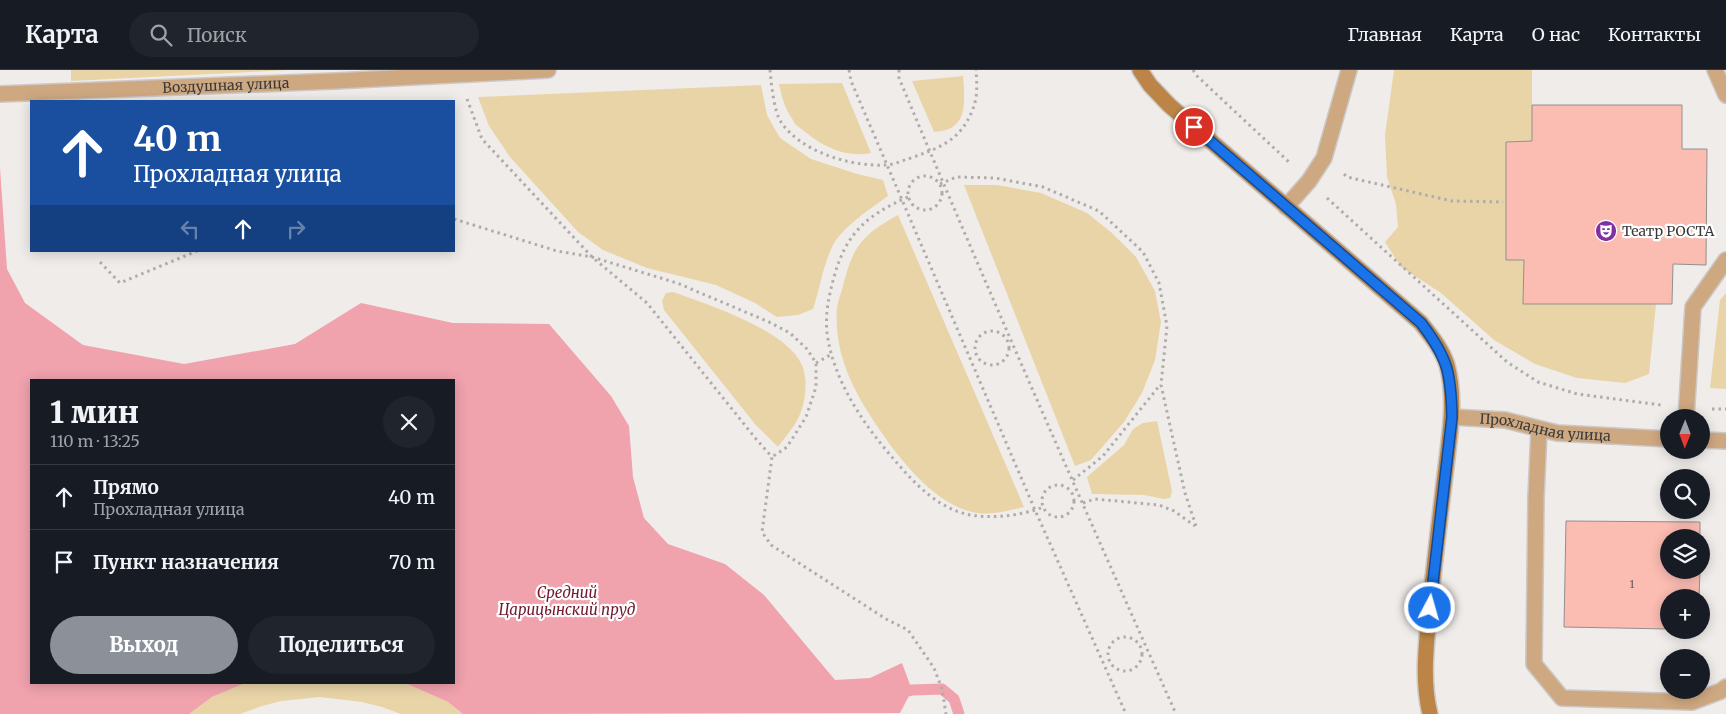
<!DOCTYPE html>
<html lang="ru">
<head>
<meta charset="utf-8">
<style>
  :root { --surface:#171b24; --page:#20242c; --text:#f1f3f6; --muted:#9ea1a6; --line:#363941; --accent:#8c9099 }
  body { margin:0; font-family:Merriweather,serif; background:var(--page); color:var(--text); height:100vh; display:flex; flex-direction:column; font-size:19px; white-space:nowrap }
  * { box-sizing:border-box; margin:0 }
  p { font-size:16px; color:var(--muted) }
  .icon { flex:none; width:28px; height:28px; fill:none; stroke:currentColor; stroke-width:2; stroke-linecap:round; stroke-linejoin:round }
  .map { position:relative; flex:1; overflow:hidden }
  .drawer { position:absolute; left:30px; top:309px; width:425px; height:305px; display:flex; flex-direction:column; background:var(--surface); border-radius:0px; box-shadow:0 2px 12px #0003 }
  .drawer>* { flex:none }
  .banner { position:absolute; left:30px; top:30px; width:425px; height:152px; border-radius:0px; box-shadow:0 2px 12px #0003; background:#1a4fa0; color:#fff; overflow:hidden }
  .needle { width:32px; rotate:181deg }
  .tools { position:absolute; left:1660px; top:339px; display:grid; gap:10px }
  .tools a { display:grid; place-items:center; width:50px; height:50px; border-radius:50%; background:var(--surface); box-shadow:0 2px 12px #0003; font-size:25px }
  .pin { position:absolute; display:grid; place-items:center; width:42px; height:42px; color:#fff; margin:-21px; border:2px solid #fff; border-radius:50%; box-shadow:0 1px 5px #0007 }
  .me { position:absolute; width:55px; margin:-28px; rotate:6deg; stroke-linejoin:round; filter:drop-shadow(0 0 4px #0008) }
  .turn { display:flex; align-items:center; gap:18px; height:105px; padding:0 20px; font-size:22px }
  .turn .icon { width:65px; height:65px; stroke-width:2.5 }
  .turn b { display:block; font-size:35px; line-height:42px }
  .lanes { display:flex; align-items:center; height:48px; padding:0 20px; background:#0003; justify-content:center; gap:25px; direction:ltr }
  .lanes .off { opacity:.35 }
  .round { display:grid; place-items:center; flex:none; width:52px; height:52px; border-radius:26px; background:var(--page) }
  .headline { display:flex; align-items:center; justify-content:space-between; height:85px; padding:0 20px }
  h1 { font-size:30px; font-weight:800; line-height:38px }
  .action { display:flex; gap:10px; margin-top:auto; padding:10px 20px }
  .action a { flex:1; height:58px; border-radius:30px; background:var(--accent); color:#fff; font-size:20px; font-weight:800; line-height:58px; text-align:center }
  .action a+a { background:var(--page); color:var(--text) }
  ul { padding:0; list-style:none }
  li { display:flex; align-items:center; gap:15px; height:65px; padding:0 20px; border-top:1px solid var(--line) }
  li div { flex:1 }
  li b { display:block; font-size:19px }
  li em { font-style:normal }
  header { display:flex; align-items:center; gap:30px; box-sizing:border-box; height:70px; padding:0 25px; background:var(--surface); border-bottom:1px solid var(--line) }
  header strong { font-size:24px }
  nav { display:flex; gap:28px; margin-inline-start:auto; font-size:18px }
  .search { width:350px; height:45px; background:var(--page); display:flex; align-items:center; gap:12px; box-sizing:border-box; padding:0 18px; border-radius:28px; color:var(--muted); font-size:19px }
  .map>svg:first-child { display:block }
  .green { fill:#e9d4a8 }
  .water { fill:#f0a2ad }
  .lines { fill:none; stroke-linecap:round; stroke-linejoin:round }
  .stream { stroke:#f0a2ad; stroke-width:11 }
  .building { fill:#fbbcb2; stroke:#938f8e }
  .lane-casing { stroke:#ccc8c6; stroke-width:18 }
  .street-casing { stroke:#ccc8c6; stroke-width:18 }
  .secondary-casing { stroke:#ccc8c6; stroke-width:18 }
  .path { stroke:#afacab; stroke-width:3; stroke-dasharray:2.5 4; stroke-linecap:butt }
  .lane { stroke:#cea881; stroke-width:15 }
  .street { stroke:#cea881; stroke-width:15 }
  .secondary { stroke:#bc8547; stroke-width:15 }
  .route-casing { stroke:#114b97; stroke-width:12 }
  .route { stroke:#1a73e8; stroke-width:9 }
  .labels { text-anchor:middle; stroke-width:4.5; stroke-linejoin:round; paint-order:stroke }
  .number-label { font-size:11px; fill:#6a5a56 }
  .street-label { font-size:14px; fill:#3a3938; stroke:#fff }
  .poi-label { font-size:14px; fill:#3a3938; stroke:#fff; text-anchor:start }
  .water-label { font-size:15px; font-style:italic; fill:#721930; stroke:#fff }
</style>
</head>
<body>
<header>
<strong>Карта</strong>
<div class="search"><svg class="icon" aria-label="search" viewBox="0 0 24 24"><circle cx="10" cy="10" r="6"/><path d="M15 15l6 6"/></svg>Поиск</div>
<nav><a>Главная</a><a>Карта</a><a>О нас</a><a>Контакты</a></nav>
</header>
<div class="map">
<svg width="1726" height="644" viewBox="0 0 1726 644">
  <rect width="100%" height="100%" fill="#f0ecea"/>
  <g class="green">
    <polygon points="71,0 290,0 71,11"/>
    <polygon points="1394,0 1532,0 1532,71 1506,72 1506,189 1524,190 1523,234 1656,234 1649,304 1625,313 1577,308 1535,294 1494,270 1441,223 1401,197 1385,172 1398,157 1396,134 1387,107 1385,65"/>
    <path d="M963,6c1,12 4,38 -6,47 -6,7 -14,8 -23,9l-22,-51z"/>
    <path d="M842,13l29,70c-25,5 -48,-6 -67,-22 -4,-3 -9,-6 -11,-11 -8,-11 -11,-22 -14,-36z"/>
    <path d="M761,15l6,30 13,23 31,21 46,15 26,6 5,16c-17,12 -45,31 -55,49 -10,20 -13,43 -20,64l-15,6 -21,2 -22,-14 -39,-18 -69,-17 -44,-18 -25,-18 -68,-75 -21,-31 -11,-29z"/>
    <polygon points="964,115 997,115 1041,123 1087,143 1112,163 1136,187 1155,221 1161,252 1155,290 1142,323 1124,352 1091,390 1075,396"/>
    <path d="M898,145l126,292c-17,4 -35,9 -52,5 -33,-8 -61,-40 -81,-66 -30,-42 -58,-84 -54,-138 1,-7 4,-15 6,-22 10,-40 19,-51 55,-71z"/>
    <path d="M673,222c35,13 110,36 128,71 7,13 5,35 0,49 -5,13 -15,24 -23,35l-23,-23 -91,-114 -2,-9 4,-8z"/>
    <polygon points="1726,223 1726,319 1710,318 1720,230"/>
    <polygon points="1157,351 1172,421 1170,428 1164,429 1144,425 1092,424 1087,407 1124,375 1133,359 1143,353"/>
    <polygon points="245,612 405,613 448,632 463,644 401,644 382,637 362,632 320,627 281,631 262,636 240,644 189,644 212,627"/>
  </g>
  <polygon class="water" points="0,98 7,199 25,233 83,275 184,294 295,274 361,233 453,253 549,254 611,326 629,356 633,407 644,448 668,474 725,494 764,525 835,610 870,608 902,593 912,620 900,643 463,644 448,632 405,613 454,612 454,310 31,310 31,612 245,613 212,627 189,644 0,644"/>
  <g class="lines">
    <polyline class="stream" points="898,623 912,620 942,619 954,629 959,644"/>
  </g>
  <g class="building">
    <polygon points="1532,35 1682,35 1682,79 1707,79 1706,195 1673,194 1672,234 1523,234 1524,190 1506,190 1506,72 1532,71"/>
    <polygon points="1566,451 1700,452 1700,468 1669,468 1669,500 1700,500 1699,528 1669,528 1669,559 1564,557"/>
  </g>
  <g class="lines">
    <g class="lane-casing">
      <g id="lane">
        <polyline points="1715,0 1726,25"/>
        <polyline points="1286,137 1309,111 1324,88 1349,0"/>
        <polyline points="1686,348 1693,237 1726,190"/>
        <polyline points="1539,360 1536,427 1534,594 1562,628 1692,632 1721,621 1726,617"/>
      </g>
    </g>
    <g class="street-casing">
      <g id="street">
        <path id="s1" d="M0,24l335,-13 213,-11"/>
        <path id="s2" d="M1452,347l53,3 52,13 112,6"/>
        <polyline points="1701,370 1726,371"/>
      </g>
    </g>
    <g class="secondary-casing">
      <path id="secondary" d="M1140,0l10,15 19,20 252,218c10,13 21,26 26,42 9,33 3,68 -1,102 -6,49 -12,99 -17,148 -3,33 -7,66 1,99"/>
    </g>
    <g class="path">
      <path d="M770,0c1,12 4,42 11,52 20,30 70,45 105,43 7,0 15,-4 22,-6 28,-10 52,-17 64,-48 6,-13 5,-27 4,-41"/>
      <polyline points="849,0 851,11 1035,440 1126,644"/>
      <path d="M899,0v8c89,213 183,425 277,636"/>
      <polyline points="1193,0 1197,6 1290,93"/>
      <polyline points="467,29 482,69 592,187 647,233 756,369 772,387 762,462 771,475 886,549 908,560 934,598 942,619 946,644"/>
      <polyline points="1344,104 1347,107 1452,131 1503,132"/>
      <circle cx="925" cy="123" r="17"/>
      <polyline points="940,114 956,107 995,108 1043,117 1099,141 1143,182 1159,213 1167,256 1161,315 1185,423 1196,456"/>
      <path d="M908,127c-41,18 -62,36 -74,80 -5,18 -9,37 -7,56 6,46 35,89 64,123 18,21 37,43 63,54 23,11 66,7 89,-3"/>
      <polyline points="1327,128 1507,292 1538,312 1577,324 1661,335"/>
      <polyline points="454,149 557,181 592,187 677,213 769,252 790,263 807,279 816,293 816,317 806,347 787,377 772,387"/>
      <polyline points="100,192 120,213 197,181"/>
      <circle cx="992" cy="278" r="17"/>
      <polyline points="816,293 832,284"/>
      <polyline points="1712,339 1726,339"/>
      <polyline points="1073,410 1103,386 1160,315"/>
      <circle cx="1058" cy="431" r="16"/>
      <polyline points="1083,433 1095,429 1159,435 1174,441 1195,456"/>
      <circle cx="1125" cy="584" r="17"/>
    </g>
    <use href="#lane" class="lane"/>
    <use href="#street" class="street"/>
    <use href="#secondary" class="secondary"/>
  </g>
  <g class="lines">
    <g class="route-casing">
      <path id="route" d="M1194,57l227,196c27,35 30,50 31,94l-22,191"/>
    </g>
    <use href="#route" class="route"/>
  </g>
  <defs>
    <g id="theatre-disc" transform="scale(1.125)"><circle r="9.5" fill="#8030a0" stroke="#fff"/><path d="M-5-5.5Q0-4 5-5.5V0Q5 5 0 6Q-5 5-5 0ZM-3.3-2.5H-1v1.5H-3.3ZM1-2.5H3.3v1.5H1ZM-2.8 1Q0 5.5 2.8 1Z" fill="#fff"/></g>
  </defs>
  <g fill-rule="evenodd">
    <use href="#theatre-disc" x="1606" y="161"/>
  </g>
  <g class="labels">
    <g class="number-label">
      <text x="1632" y="518">1</text>
    </g>
    <g class="street-label">
      <text dy="5" stroke="none"><textPath href="#s1" startOffset="226">Воздушная улица</textPath></text>
      <text dy="5" stroke="none"><textPath href="#s2" startOffset="94">Прохладная улица</textPath></text>
    </g>
    <g class="poi-label">
      <text x="1622" y="166">Театр РОСТА</text>
    </g>
    <g class="water-label">
      <text x="567" y="528">Средний<tspan x="567" dy="17">Царицынский пруд</tspan></text>
    </g>
  </g>
</svg>
<div class="tools">
<a><svg class="needle" viewBox="-14 -14 28 28"><path d="M0-13l5 13h-10z" fill="#e53935"/><path d="M0 13l5-13h-10z" fill="#9ea1a6"/></svg></a>
<a><svg class="icon" aria-label="search" viewBox="0 0 24 24"><circle cx="10" cy="10" r="6"/><path d="M15 15l6 6"/></svg></a>
<a><svg class="icon" aria-label="layers" viewBox="0 0 24 24"><path d="M12 4l9 5-9 5-9-5zM3 14l9 5 9-5"/></svg></a>
<a>+</a>
<a>−</a>
</div>
<div class="pin" style="left:1194px;top:57px;background:#d93025"><svg class="icon" aria-label="arrive" viewBox="0 0 24 24"><path d="M6 21V4h12l-3 4 3 4H6"/></svg></div>
<svg class="me" style="left:1430px;top:538px" viewBox="-20 -20 40 40"><circle r="17" fill="#1a73e8" stroke="#fff" stroke-width="3"/><path d="M0-11L8 9 0 5-8 9z" fill="#fff"/></svg>
<div class="banner">
<div class="turn"><svg class="icon" aria-label="ahead" viewBox="0 0 24 24"><path d="M12 20V5M6 11l6-6 6 6"/></svg><div><b>40 m</b>Прохладная улица</div></div>
<div class="lanes"><svg class="icon off" aria-label="left" viewBox="0 0 24 24"><path d="M17 20v-9H6M10 6l-5 5 5 5"/></svg><svg class="icon" aria-label="ahead" viewBox="0 0 24 24"><path d="M12 20V5M6 11l6-6 6 6"/></svg><svg class="icon off" aria-label="right" viewBox="0 0 24 24"><path d="M7 20v-9h11M14 6l5 5-5 5"/></svg></div>
</div>
<section class="drawer">
<div class="headline"><div><h1>1 мин</h1><p>110 m · 13:25</p></div><a class="round"><svg class="icon" aria-label="close" viewBox="0 0 24 24"><path d="M6 6l12 12M18 6L6 18"/></svg></a></div>
<ul>
<li><svg class="icon" aria-label="ahead" viewBox="0 0 24 24"><path d="M12 20V5M6 11l6-6 6 6"/></svg><div><b>Прямо</b><p>Прохладная улица</p></div><em>40 m</em></li>
<li><svg class="icon" aria-label="arrive" viewBox="0 0 24 24"><path d="M6 21V4h12l-3 4 3 4H6"/></svg><div><b>Пункт назначения</b></div><em>70 m</em></li>
</ul>
<div class="action"><a>Выход</a><a>Поделиться</a></div>
</section>
</div>
</body>
</html>
